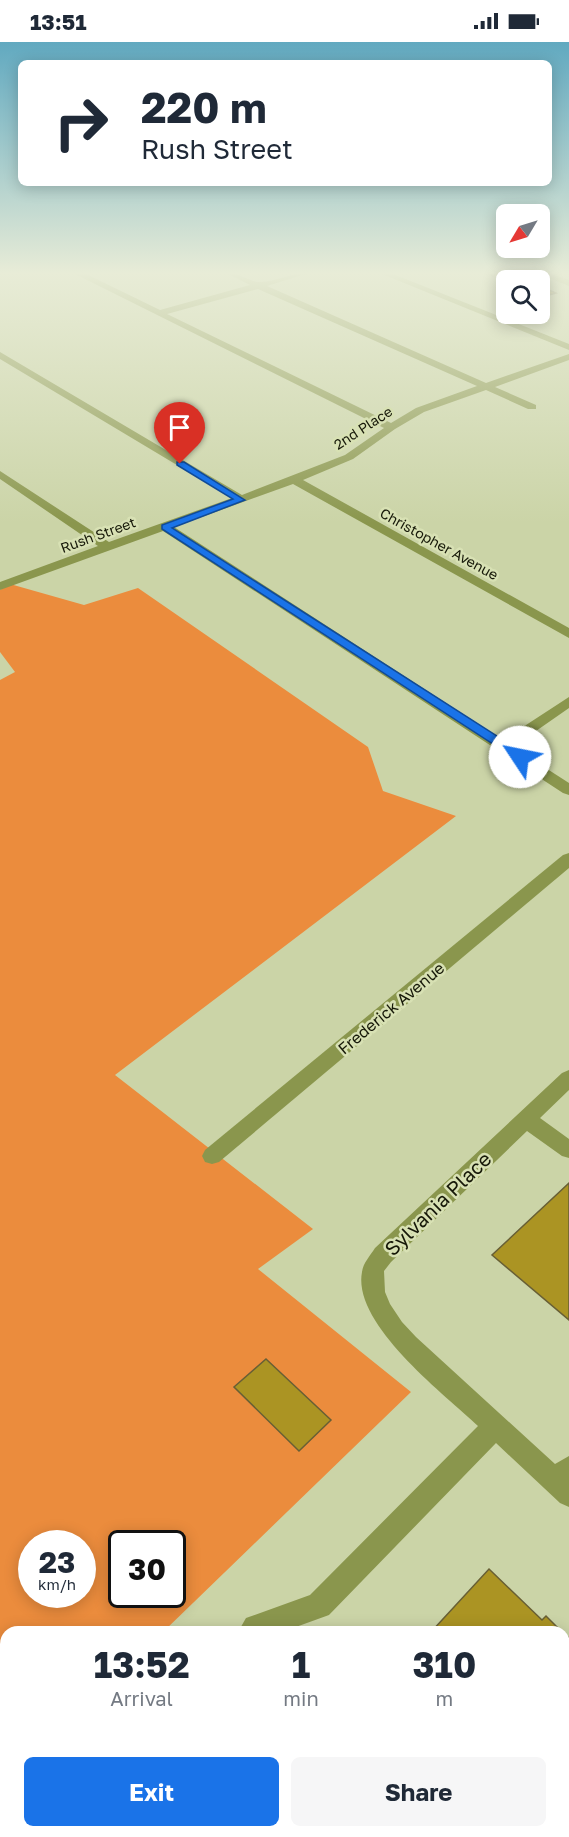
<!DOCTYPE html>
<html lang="en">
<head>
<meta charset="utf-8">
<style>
  :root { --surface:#fff; --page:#f6f6f7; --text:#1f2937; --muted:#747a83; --accent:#1a73e8 }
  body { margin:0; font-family:"Golos Text",sans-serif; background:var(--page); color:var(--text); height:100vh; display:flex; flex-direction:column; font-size:22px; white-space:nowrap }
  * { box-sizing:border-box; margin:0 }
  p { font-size:20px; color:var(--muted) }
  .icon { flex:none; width:33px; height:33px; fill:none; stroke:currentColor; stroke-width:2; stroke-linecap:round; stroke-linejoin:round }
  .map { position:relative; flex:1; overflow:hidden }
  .drawer { position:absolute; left:0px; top:1584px; width:570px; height:212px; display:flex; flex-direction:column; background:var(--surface); border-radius:18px 18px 0 0; box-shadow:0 3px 15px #0003 }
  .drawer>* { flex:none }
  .guide { position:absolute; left:18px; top:18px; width:534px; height:126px; border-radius:9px; box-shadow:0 3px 15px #0003; background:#fff; color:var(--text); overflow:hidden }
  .needle { width:39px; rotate:232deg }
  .fabs { position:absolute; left:496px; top:162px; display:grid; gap:12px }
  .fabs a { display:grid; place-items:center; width:54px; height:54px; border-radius:9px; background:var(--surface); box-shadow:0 3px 15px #0003; font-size:30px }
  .speed { position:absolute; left:18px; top:1488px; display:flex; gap:12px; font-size:30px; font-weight:700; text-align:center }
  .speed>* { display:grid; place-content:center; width:78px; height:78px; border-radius:50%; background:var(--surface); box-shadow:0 3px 15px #0003; line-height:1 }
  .speed small { font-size:15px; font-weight:400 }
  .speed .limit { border:3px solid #111; border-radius:9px; background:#fff; color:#111 }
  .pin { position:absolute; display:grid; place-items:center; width:51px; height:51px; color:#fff; margin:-62px -26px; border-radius:50% 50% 50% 0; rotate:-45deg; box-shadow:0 0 6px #0007 }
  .pin .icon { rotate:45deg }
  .me { position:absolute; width:66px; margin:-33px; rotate:304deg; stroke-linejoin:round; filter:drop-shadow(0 0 4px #0008) }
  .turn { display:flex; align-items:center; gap:21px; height:126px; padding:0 24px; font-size:27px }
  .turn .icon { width:78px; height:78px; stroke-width:2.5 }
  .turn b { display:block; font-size:42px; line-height:51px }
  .eta { display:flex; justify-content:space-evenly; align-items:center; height:102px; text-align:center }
  .eta b { font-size:36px; font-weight:700; line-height:42px }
  .primary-button { display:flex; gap:12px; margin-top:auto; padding:12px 24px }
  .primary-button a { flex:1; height:69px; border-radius:9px; background:var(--accent); color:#fff; font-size:24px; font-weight:700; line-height:69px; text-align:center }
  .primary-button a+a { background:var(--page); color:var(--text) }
  .status { display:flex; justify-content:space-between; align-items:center; height:42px; padding:0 30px; background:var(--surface); direction:ltr }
  .status svg { height:16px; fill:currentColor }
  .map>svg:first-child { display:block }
  .green { fill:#eb8c3d; fill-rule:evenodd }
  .building { fill:#ab9423; stroke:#685f35; stroke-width:1.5 }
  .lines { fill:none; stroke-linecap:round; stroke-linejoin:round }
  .minor { fill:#8a964d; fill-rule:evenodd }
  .route { fill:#1a73e8; stroke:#114b97; stroke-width:1.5 }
  .labels { text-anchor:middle; stroke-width:5; stroke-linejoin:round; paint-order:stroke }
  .far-street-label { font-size:14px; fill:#161808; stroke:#d8e1b4 }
  .street-label { font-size:16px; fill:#161808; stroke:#d8e1b4 }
  .near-street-label { font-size:20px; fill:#161808; stroke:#d8e1b4 }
</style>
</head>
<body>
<div class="status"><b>13:51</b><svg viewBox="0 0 49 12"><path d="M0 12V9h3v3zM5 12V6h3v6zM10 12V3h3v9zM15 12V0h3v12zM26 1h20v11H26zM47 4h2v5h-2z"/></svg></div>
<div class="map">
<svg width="569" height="1795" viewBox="0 0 569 1795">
  <rect width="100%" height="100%" fill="#cbd4a7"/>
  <path class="green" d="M10,542l74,21 54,-17 230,159 15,44 73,25 -341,259 198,154 -55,40 153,123 -248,240h-157v151l-6,6v-1109l15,-8 -15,-20v-62zM32,1502h50v50h-50zM122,1502h50v50h-50z"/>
  <g class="building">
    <polygon points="502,230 506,231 504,232 517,237 507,240 490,233"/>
    <polygon points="540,244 556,251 545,254 540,252"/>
    <polygon points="569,1141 569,1278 492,1213"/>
    <polygon points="266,1317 331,1378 299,1409 234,1345"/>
    <polygon points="489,1527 542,1578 546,1574 562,1590 431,1590"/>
    <polygon points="564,1592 569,1596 569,1760 564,1766"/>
    <polygon points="569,1760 569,1795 541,1795 545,1790 564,1790 564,1766"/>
    <polygon points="255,1790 319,1790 324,1795 250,1795"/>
    <polygon points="319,1790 545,1790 541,1795 324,1795"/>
  </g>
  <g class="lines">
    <g class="minor">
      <path d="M71,230h11l78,38 90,-25 -26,-13c14,0 25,10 36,10 16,0 33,-10 52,-10l-45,14 219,97 83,-29v6l-74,27 41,18v4h-8l-42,-19 -62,22 -29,17 -42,30 -50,21 266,148v10l-276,-154 -119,43 329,213 66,-43v11l-56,39 56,36v12l-6,-2 -400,-262 -163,59v-8l98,-36 -98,-67v-8l109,71 123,-44 -232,-139v-7l242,143 103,-40 39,-27zM258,247l219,97 -61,22 -25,15 -224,-109z"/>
      <polygon points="377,230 388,230 569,302 569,308"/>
      <polygon points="534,230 546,230 569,238 569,244"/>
      <polygon points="569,811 569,826 219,1120 212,1122 205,1120 202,1114 205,1108 563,813"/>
      <path d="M569,1028v20l-29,28 29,21v19l-7,-2 -35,-25 -136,131 -7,9 1,21 5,12 12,18 14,15 139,127 14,-8v51l-9,-4 -64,-60 -167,172 -47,17h-44l8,-14 64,-23 168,-169c-34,-32 -126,-102 -116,-154 1,-9 8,-16 13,-24l187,-175z"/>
      <polygon points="21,1790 55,1790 53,1795 19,1795"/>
    </g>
  </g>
  <linearGradient id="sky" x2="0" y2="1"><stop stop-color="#61a9c0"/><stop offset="0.48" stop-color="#e8ecd7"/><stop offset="1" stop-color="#e8ecd7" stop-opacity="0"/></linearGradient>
  <rect width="569" height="481" fill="url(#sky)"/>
  <polygon class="route" points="177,420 184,420 245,458 172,486 525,712 525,717 516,717 162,487 162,483 233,457 177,423"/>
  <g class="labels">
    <g class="far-street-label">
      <text transform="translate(363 386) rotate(-33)" y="5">2nd Place</text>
      <text transform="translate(98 493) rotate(-20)" y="5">Rush Street</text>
      <text transform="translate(439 502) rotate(29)" y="5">Christopher Avenue</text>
    </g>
    <g class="street-label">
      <text transform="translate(391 966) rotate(-40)" y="6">Frederick Avenue</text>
    </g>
    <g class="near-street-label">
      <text transform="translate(438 1162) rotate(-44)" y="7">Sylvania Place</text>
    </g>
  </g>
</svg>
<div class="fabs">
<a><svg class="needle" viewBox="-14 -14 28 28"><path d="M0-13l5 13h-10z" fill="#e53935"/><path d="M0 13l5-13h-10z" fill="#747a83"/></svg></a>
<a><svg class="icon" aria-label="search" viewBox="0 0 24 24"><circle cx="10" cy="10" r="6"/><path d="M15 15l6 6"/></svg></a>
</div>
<div class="speed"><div>23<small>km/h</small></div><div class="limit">30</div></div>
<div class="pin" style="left:180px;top:422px;background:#d93025"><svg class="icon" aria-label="arrive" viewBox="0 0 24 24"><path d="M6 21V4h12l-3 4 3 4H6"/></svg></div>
<svg class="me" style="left:520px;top:715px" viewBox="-20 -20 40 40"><circle r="19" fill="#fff"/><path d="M0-13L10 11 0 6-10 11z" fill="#1a73e8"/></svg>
<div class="guide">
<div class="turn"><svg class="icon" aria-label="right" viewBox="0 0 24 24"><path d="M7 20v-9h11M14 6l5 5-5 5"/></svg><div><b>220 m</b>Rush Street</div></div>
</div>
<section class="drawer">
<div class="eta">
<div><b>13:52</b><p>Arrival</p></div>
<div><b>1</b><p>min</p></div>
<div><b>310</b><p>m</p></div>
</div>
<div class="primary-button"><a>Exit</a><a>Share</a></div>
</section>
</div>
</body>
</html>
